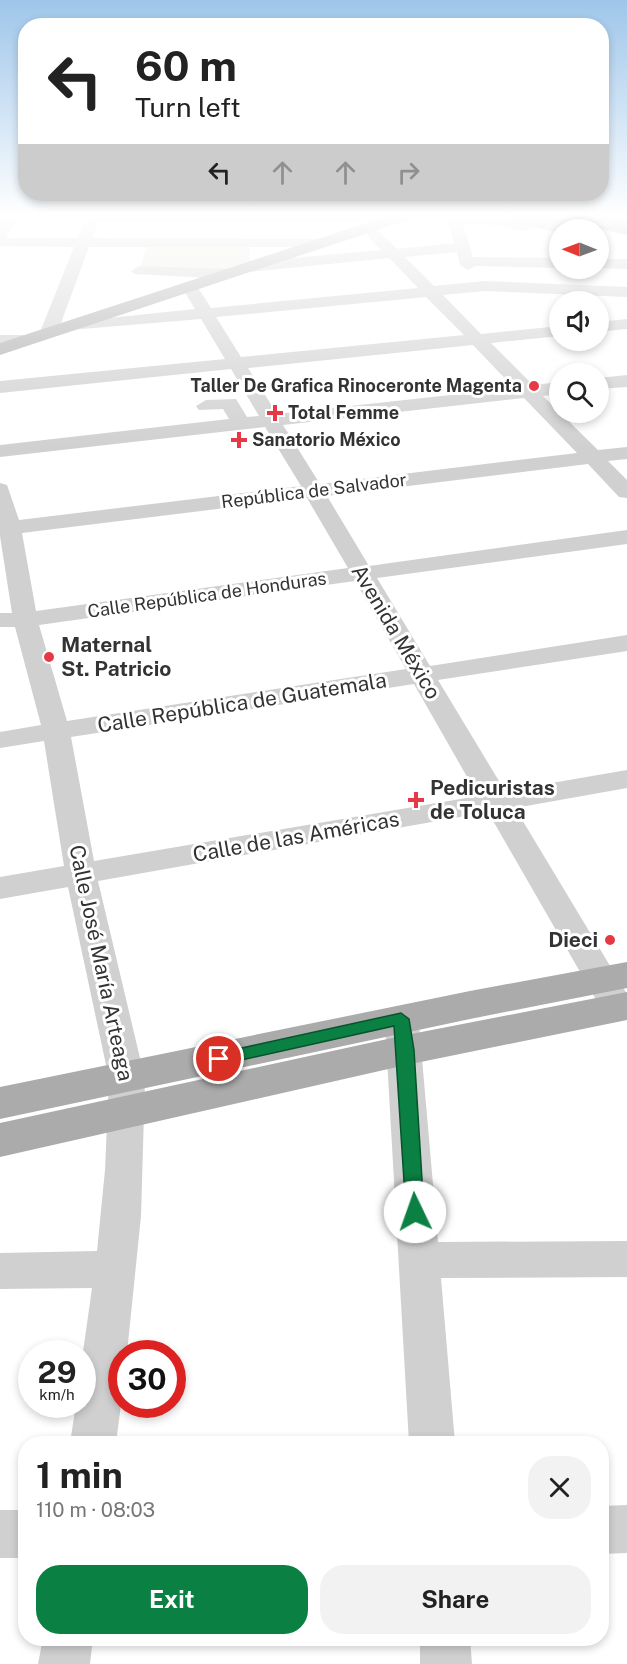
<!DOCTYPE html>
<html lang="en">
<head>
<meta charset="utf-8">
<style>
  :root { --surface:#fff; --page:#f2f2f2; --text:#222; --muted:#767676; --accent:#0b8043 }
  body { margin:0; font-family:"Public Sans",sans-serif; background:var(--page); color:var(--text); height:100vh; display:flex; flex-direction:column; font-size:22px; white-space:nowrap }
  * { box-sizing:border-box; margin:0 }
  p { font-size:20px; color:var(--muted) }
  .icon { flex:none; width:33px; height:33px; fill:none; stroke:currentColor; stroke-width:2; stroke-linecap:round; stroke-linejoin:round }
  .map { position:relative; flex:1; overflow:hidden }
  .details { position:absolute; left:18px; top:1436px; width:591px; height:210px; display:flex; flex-direction:column; background:var(--surface); border-radius:24px; box-shadow:0 3px 9px #0003 }
  .details>* { flex:none }
  .hud { position:absolute; left:18px; top:18px; width:591px; height:183px; border-radius:24px; box-shadow:0 3px 9px #0003; background:#fff; color:var(--text); overflow:hidden }
  .needle { width:39px; rotate:271deg }
  .controls { position:absolute; left:549px; top:219px; display:grid; gap:12px }
  .controls a { display:grid; place-items:center; width:60px; height:60px; border-radius:50%; background:var(--surface); box-shadow:0 3px 9px #0003; font-size:30px }
  .speed { position:absolute; left:18px; top:1340px; display:flex; gap:12px; font-size:30px; font-weight:700; text-align:center }
  .speed>* { display:grid; place-content:center; width:78px; height:78px; border-radius:50%; background:var(--surface); box-shadow:0 3px 9px #0003; line-height:1 }
  .speed small { font-size:15px; font-weight:400 }
  .speed .limit { border:9px solid #d22; background:#fff; color:#111 }
  .pin { position:absolute; display:grid; place-items:center; width:51px; height:51px; color:#fff; margin:-26px; border:3px solid #fff; border-radius:50%; box-shadow:0 2px 6px #0007 }
  .me { position:absolute; width:66px; margin:-33px; rotate:357deg; stroke-linejoin:round; filter:drop-shadow(0 0 4px #0008) }
  .turn { display:flex; align-items:center; gap:21px; height:126px; padding:0 18px; font-size:27px }
  .turn .icon { width:78px; height:78px; stroke-width:2.5 }
  .turn b { display:block; font-size:42px; line-height:51px }
  .lanes { display:flex; align-items:center; height:57px; padding:0 18px; background:#0003; justify-content:center; gap:30px; direction:ltr }
  .lanes .off { opacity:.35 }
  .round { display:grid; place-items:center; flex:none; width:63px; height:63px; border-radius:24px; background:var(--page) }
  .head { display:flex; align-items:center; justify-content:space-between; height:102px; padding:0 18px }
  h1 { font-size:36px; font-weight:700; line-height:45px }
  .action { display:flex; gap:12px; margin-top:auto; padding:12px 18px }
  .action a { flex:1; height:69px; border-radius:24px; background:var(--accent); color:#fff; font-size:24px; font-weight:700; line-height:69px; text-align:center }
  .action a+a { background:var(--page); color:var(--text) }
  .map>svg:first-child { display:block }
  .green { fill:#e6ecdf }
  .lines { fill:none; stroke-linecap:round; stroke-linejoin:round }
  .minor { fill:#d0d0d0; fill-rule:evenodd }
  .major { fill:#ababab; fill-rule:evenodd }
  .highway { fill:#9a9a9a; fill-rule:evenodd }
  .route { fill:#0b8043; stroke:#07532c; stroke-width:1.5 }
  .poi-dot { fill:#e63946; stroke:#fff; stroke-width:2 }
  .labels { text-anchor:middle; stroke-width:6; stroke-linejoin:round; paint-order:stroke }
  .far-poi-label { font-size:18px; font-weight:bold; fill:#333; stroke:#fff; text-anchor:start }
  .far-street-label { font-size:18px; fill:#333; stroke:#fff }
  .street-label { font-size:21px; fill:#333; stroke:#fff }
  .poi-label { font-size:21px; font-weight:bold; fill:#333; stroke:#fff; text-anchor:start }
</style>
</head>
<body>
<div class="map">
<svg width="627" height="1664" viewBox="0 0 627 1664">
  <rect width="100%" height="100%" fill="#fff"/>
  <polygon class="green" points="249,242 250,263 223,272 139,271 147,245"/>
  <g class="lines">
    <g class="minor">
      <path d="M4,216h14l-12,22h72l5,-13 5,-4 -1,-5 311,2 -7,4h-296l2,3 -5,13 229,1 7,4 -7,4h-232l-28,76 134,-14 -14,-23 8,-5 6,2 16,25 207,-20 -29,-30 -141,14 -8,-5 8,-5 133,-12 -20,-22 7,-4 5,1 24,24 57,-6 -8,-27 47,1 38,7 2,3 -7,4 -33,-6 -30,-1 10,33 87,1v10l-85,-2 -7,4 -8,-5 -3,-13 -52,5 29,29 51,-5 142,6v10l-142,-6 -42,4 38,39 79,-8v10l-69,7 42,42 27,-3v12l-17,2 55,54 29,-3v12l-19,2 19,19v18l-8,-1 -31,-33 -261,32 42,70 258,-36v14l-250,34 53,88 197,-31v16l-189,29 67,111 122,-21v18l-112,20 112,186v24l-9,3 -12,-4 -118,-205 -390,69 47,198 -4,137 -14,137h-5v44l-6,46h-46l6,-39h6v-45l10,-71 -92,1v-36l97,-2 8,-81 4,-91 -41,-192 -68,12v-22l64,-11 -20,-125 -44,7v-16l41,-7 -26,-98h-15v-14h12l-12,-77v-53l7,2 12,35 282,-34 -36,-59 -265,30v-12l229,-26 -6,-10 -24,1 -3,-4 10,-6 30,-1 11,18 12,-1 -28,-47 -231,24v-12l225,-22 -24,-40 -143,12 -3,5h-12l-3,-4 34,-85 -74,-1v-23zM426,297l38,38 -223,22 -25,-40zM473,345l41,43 -237,26 -29,-46zM524,398l53,55 -257,31 -37,-59zM307,498l41,70 -312,43 -14,-78zM355,581l51,88 -339,52 -28,-96zM414,684l64,112 -384,65 -23,-124z"/>
      <polygon points="598,259 627,259 627,269 598,268"/>
      <polygon points="139,266 228,269 236,274 228,279 134,274 131,271"/>
      <polygon points="627,319 627,329 598,332 598,322"/>
      <polygon points="0,335 24,335 33,340 24,345 0,345"/>
      <polygon points="627,375 627,387 598,389 598,378"/>
      <polygon points="402,1011 414,1015 419,1024 438,1242 627,1241 627,1277 441,1278 455,1443 409,1443 385,1024 390,1015"/>
      <polygon points="627,1505 627,1553 602,1554 602,1506"/>
      <rect x="0" y="1510" width="26" height="48"/>
      <polygon points="43,1638 93,1638 90,1664 38,1664"/>
      <polygon points="420,1638 470,1638 472,1664 420,1664"/>
    </g>
    <g class="major">
      <polygon points="388,216 413,216 410,219 0,355 0,343"/>
      <polygon points="495,216 526,216 572,227 574,230 560,230 560,233 498,219"/>
      <polygon points="586,216 627,218 627,228 589,219"/>
      <polygon points="627,962 627,988 470,1019 0,1119 0,1087 470,991"/>
      <polygon points="627,992 627,1020 406,1065 0,1157 0,1123 406,1035"/>
    </g>
    <polygon class="highway" points="525,216 585,216 627,225 627,235 592,227 590,230 574,230 528,219"/>
  </g>
  <linearGradient id="sky" x2="0" y2="1"><stop stop-color="#9ec6ea"/><stop offset="0.48" stop-color="#fff"/><stop offset="1" stop-color="#fff" stop-opacity="0"/></linearGradient>
  <rect width="627" height="449" fill="url(#sky)"/>
  <polygon class="route" points="401,1013 409,1019 414,1050 424,1212 422,1218 415,1220 409,1218 406,1212 394,1026 219,1065 210,1059 219,1053"/>
  <g class="poi-dot">
    <circle cx="534" cy="386" r="6"/>
    <path d="M272 404h6v6h6v6h-6v6h-6v-6h-6v-6h6z"/>
    <path d="M236 431h6v6h6v6h-6v6h-6v-6h-6v-6h6z"/>
    <circle cx="49" cy="657" r="6"/>
    <path d="M413 791h6v6h6v6h-6v6h-6v-6h-6v-6h6z"/>
    <circle cx="610" cy="940" r="6"/>
  </g>
  <g class="labels">
    <g class="far-poi-label">
      <text x="522" y="392" text-anchor="end">Taller De Grafica Rinoceronte Magenta</text>
      <text x="288" y="419">Total Femme</text>
      <text x="252" y="446">Sanatorio México</text>
    </g>
    <g class="far-street-label">
      <text transform="translate(314 491) rotate(-7)" y="6">República de Salvador</text>
      <text transform="translate(207 595) rotate(-8)" y="6">Calle República de Honduras</text>
    </g>
    <g class="street-label">
      <text transform="translate(396 632) rotate(59)" y="7">Avenida México</text>
      <text transform="translate(242 703) rotate(-9)" y="7">Calle República de Guatemala</text>
      <text transform="translate(296 837) rotate(-10)" y="7">Calle de las Américas</text>
      <text transform="translate(101 963) rotate(78)" y="7">Calle José María Arteaga</text>
    </g>
    <g class="poi-label">
      <text x="61" y="652">Maternal<tspan x="61" dy="24">St. Patricio</tspan></text>
      <text x="430" y="795">Pedicuristas<tspan x="430" dy="24">de Toluca</tspan></text>
      <text x="598" y="947" text-anchor="end">Dieci</text>
    </g>
  </g>
</svg>
<div class="controls">
<a><svg class="needle" viewBox="-14 -14 28 28"><path d="M0-13l5 13h-10z" fill="#e53935"/><path d="M0 13l5-13h-10z" fill="#767676"/></svg></a>
<a><svg class="icon" aria-label="sound" viewBox="0 0 24 24"><path d="M4 9h4l5-4v14l-5-4H4zM17 9q2 3 0 6"/></svg></a>
<a><svg class="icon" aria-label="search" viewBox="0 0 24 24"><circle cx="10" cy="10" r="6"/><path d="M15 15l6 6"/></svg></a>
</div>
<div class="speed"><div>29<small>km/h</small></div><div class="limit">30</div></div>
<div class="pin" style="left:219px;top:1059px;background:#d93025"><svg class="icon" aria-label="arrive" viewBox="0 0 24 24"><path d="M6 21V4h12l-3 4 3 4H6"/></svg></div>
<svg class="me" style="left:415px;top:1212px" viewBox="-20 -20 40 40"><circle r="19" fill="#fff"/><path d="M0-13L10 11 0 6-10 11z" fill="#0b8043"/></svg>
<div class="hud">
<div class="turn"><svg class="icon" aria-label="left" viewBox="0 0 24 24"><path d="M17 20v-9H6M10 6l-5 5 5 5"/></svg><div><b>60 m</b>Turn left</div></div>
<div class="lanes"><svg class="icon" aria-label="left" viewBox="0 0 24 24"><path d="M17 20v-9H6M10 6l-5 5 5 5"/></svg><svg class="icon off" aria-label="ahead" viewBox="0 0 24 24"><path d="M12 20V5M6 11l6-6 6 6"/></svg><svg class="icon off" aria-label="ahead" viewBox="0 0 24 24"><path d="M12 20V5M6 11l6-6 6 6"/></svg><svg class="icon off" aria-label="right" viewBox="0 0 24 24"><path d="M7 20v-9h11M14 6l5 5-5 5"/></svg></div>
</div>
<section class="details">
<div class="head"><div><h1>1 min</h1><p>110 m · 08:03</p></div><a class="round"><svg class="icon" aria-label="close" viewBox="0 0 24 24"><path d="M6 6l12 12M18 6L6 18"/></svg></a></div>
<div class="action"><a>Exit</a><a>Share</a></div>
</section>
</div>
</body>
</html>
